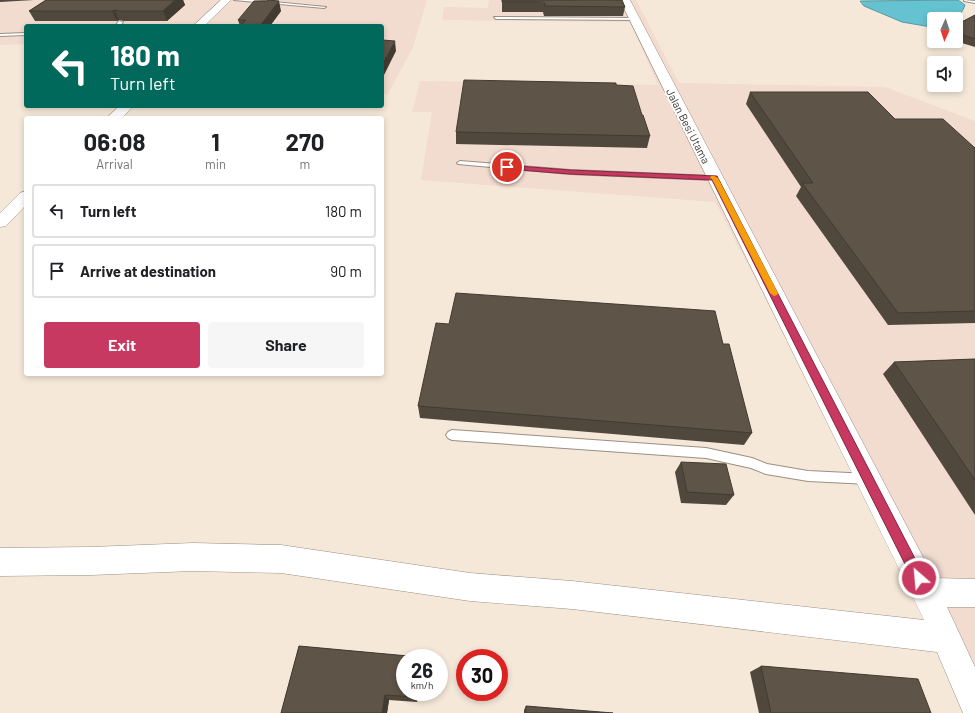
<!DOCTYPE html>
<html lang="en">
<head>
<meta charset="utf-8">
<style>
  :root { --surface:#fff; --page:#f6f6f6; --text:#202124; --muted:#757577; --line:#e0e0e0; --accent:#c83961 }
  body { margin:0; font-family:Barlow,sans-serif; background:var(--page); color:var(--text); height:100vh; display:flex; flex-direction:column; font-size:15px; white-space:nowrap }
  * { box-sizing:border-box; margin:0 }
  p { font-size:13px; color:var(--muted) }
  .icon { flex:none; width:22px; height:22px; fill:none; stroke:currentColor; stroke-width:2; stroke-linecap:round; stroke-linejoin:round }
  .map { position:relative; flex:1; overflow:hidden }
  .drawer { position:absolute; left:24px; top:116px; width:360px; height:260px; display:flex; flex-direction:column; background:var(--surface); border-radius:4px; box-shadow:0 2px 6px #0003 }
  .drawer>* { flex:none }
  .hud { position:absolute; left:24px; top:24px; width:360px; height:84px; border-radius:4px; box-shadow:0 2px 6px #0003; background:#00695c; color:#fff; overflow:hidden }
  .needle { width:26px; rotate:183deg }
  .tools { position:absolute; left:927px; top:12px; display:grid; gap:8px }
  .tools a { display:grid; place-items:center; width:36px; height:36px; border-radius:4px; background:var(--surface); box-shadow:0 2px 6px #0003; font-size:20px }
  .speed { position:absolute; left:396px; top:649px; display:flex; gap:8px; font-size:20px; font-weight:700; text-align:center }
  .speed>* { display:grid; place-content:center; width:52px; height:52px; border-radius:50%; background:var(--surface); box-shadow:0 2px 6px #0003; line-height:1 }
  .speed small { font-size:10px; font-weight:400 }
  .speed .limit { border:6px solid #d22; background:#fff; color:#111 }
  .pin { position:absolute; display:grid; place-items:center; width:34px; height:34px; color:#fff; margin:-17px; border:2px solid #fff; border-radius:50%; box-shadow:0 1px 4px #0007 }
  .me { position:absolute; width:44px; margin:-22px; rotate:333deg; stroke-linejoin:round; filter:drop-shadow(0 0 3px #0008) }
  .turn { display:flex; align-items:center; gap:14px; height:84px; padding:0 20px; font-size:18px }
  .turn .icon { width:52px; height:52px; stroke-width:2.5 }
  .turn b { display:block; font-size:28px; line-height:34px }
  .eta { display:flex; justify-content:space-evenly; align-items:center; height:68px; text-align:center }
  .eta b { font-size:24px; font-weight:700; line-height:28px }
  .action { display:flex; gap:8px; margin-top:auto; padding:8px 20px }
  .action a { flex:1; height:46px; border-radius:4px; background:var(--accent); color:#fff; font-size:16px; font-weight:700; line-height:46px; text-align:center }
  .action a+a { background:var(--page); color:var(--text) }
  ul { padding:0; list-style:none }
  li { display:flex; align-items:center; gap:12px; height:54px; margin:0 8px 6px; padding:0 12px; border:2px solid var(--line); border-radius:4px }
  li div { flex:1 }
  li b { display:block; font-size:15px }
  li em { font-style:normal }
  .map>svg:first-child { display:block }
  .industrial { fill:#f2dbcf }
  .water { fill:#65c2d0; stroke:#5898a0 }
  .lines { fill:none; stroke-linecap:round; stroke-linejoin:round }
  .service-casing { stroke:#9b8f82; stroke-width:2 }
  .minor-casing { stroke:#9b8f82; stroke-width:1 }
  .service { fill:#fff; fill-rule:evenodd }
  .minor { fill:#fff; fill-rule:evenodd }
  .wall { fill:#51483d }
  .shaded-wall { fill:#423b32 }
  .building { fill:#5e5447; stroke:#423b32 }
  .route { fill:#c83961; stroke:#82253f }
  .slow { fill:#f59e0b }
  .labels { text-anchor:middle; stroke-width:4; stroke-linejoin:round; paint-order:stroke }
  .street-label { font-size:11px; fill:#3b3630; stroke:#fff }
</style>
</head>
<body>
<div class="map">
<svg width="975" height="713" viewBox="0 0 975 713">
  <rect width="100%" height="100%" fill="#f5e8d9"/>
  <g class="industrial">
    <polygon points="0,0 427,0 413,47 388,94 382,94 382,26 26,26 26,44 0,45"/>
    <polygon points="489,0 636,0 679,83 885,87 975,121 975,706 937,627 715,202 421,180 432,112 412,112 420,81 658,85 630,22 442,20 444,7 488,8"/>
  </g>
  <path class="water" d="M958,0l7,5c-6,17 -15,14 -31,14v7l-3,1 -29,-5 -38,-16 -4,-5z"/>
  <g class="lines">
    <g class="service-casing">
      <g id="service">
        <polygon points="234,0 253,0 326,7 324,8"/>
        <polygon points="964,0 975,1 975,3 964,1"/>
        <polygon points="494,17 635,18 637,19 635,20 496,19"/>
        <polygon points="119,21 123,22 120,26 115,26"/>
        <polygon points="26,33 26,35 0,36 0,34"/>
        <polygon points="460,161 570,170 714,176 718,178 714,180 570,174 458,164 457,163"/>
        <polygon points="452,430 706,448 752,458 767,464 808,471 869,474 873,475 875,479 873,483 869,484 808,481 766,474 751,468 706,458 452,440 448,438 446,435 448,432"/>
      </g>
    </g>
    <g class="minor-casing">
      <g id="minor">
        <polygon points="221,0 231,0 204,26 193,26"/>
        <polygon points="620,0 630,0 934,578 975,579 975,607 947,607 975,667 975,713 963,713 937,652 572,609 470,601 281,573 193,571 91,575 0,576 0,548 91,547 193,543 281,545 470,573 572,581 924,620"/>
        <polygon points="119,106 133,106 122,118 107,118"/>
        <polygon points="26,191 26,205 6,226 0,227 0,213 20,193"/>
      </g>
    </g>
    <use href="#service" class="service"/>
    <use href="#minor" class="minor"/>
  </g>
  <g class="wall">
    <polygon points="0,0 34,0 0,2"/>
    <polygon points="46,0 183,0 185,5 167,21 124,21 119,20 117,21 35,21 29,11"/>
    <polygon points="502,0 625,7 623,16 544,16 543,12 502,12"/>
    <polygon points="267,1 281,11 270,26 240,26 238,20"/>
    <polygon points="975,15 975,47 955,41 956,41 956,25"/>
    <polygon points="616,85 642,115 650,136 647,148 456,144 456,132"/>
    <polygon points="750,92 895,119 975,148 975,323 888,325 796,196 801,187 746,104"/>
    <polygon points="723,344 752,433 744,445 420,418 418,406"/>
    <polygon points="975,359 975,515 883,374 894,362"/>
    <polygon points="681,462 734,495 726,505 681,503 675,472"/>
    <polygon points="299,646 419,657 419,658 405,658 405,692 418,692 417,702 389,700 387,713 281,713"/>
    <polygon points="761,666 931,713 759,713 750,672"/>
    <polygon points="526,706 613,713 524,713 524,710"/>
  </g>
  <g class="shaded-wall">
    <polygon points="175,0 183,0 185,5 167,21 163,11"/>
    <polygon points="279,1 281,11 270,26 260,26"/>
    <polygon points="115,10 119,20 117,21 112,11"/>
    <polygon points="395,41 396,51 382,79 382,65"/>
    <polygon points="414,692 418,692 417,702 414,697"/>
    <polygon points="385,695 389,700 387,713 382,713"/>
  </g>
  <g class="building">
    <polygon points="46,0 175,0 163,11 119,11 115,10 112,11 29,11"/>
    <polygon points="268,0 279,1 260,26 240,26 246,20 238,20 254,1 267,1"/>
    <polygon points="502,0 622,0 625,7 545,6 544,2 502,2"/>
    <polygon points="975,15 975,39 956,33 956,25"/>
    <polygon points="382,40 395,41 382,65"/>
    <polygon points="464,80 616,83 616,85 633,86 642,115 643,115 650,136 456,132"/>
    <polygon points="750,92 868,92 895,119 943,119 975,148 975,311 898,313 802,183 813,183"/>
    <polygon points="456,293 715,311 723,344 729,344 752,433 418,406 436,323 449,324"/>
    <polygon points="975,359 975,480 894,362"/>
    <polygon points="681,462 726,464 734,495 687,492"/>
    <polygon points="299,646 419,657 419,658 405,658 405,692 414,692 414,697 385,695 382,713 281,713"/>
    <polygon points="761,666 918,679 931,713 771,713"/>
    <polygon points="526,706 613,713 526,713"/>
  </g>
  <polygon class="route" points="505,165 570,170 717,176 923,574 925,578 923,582 919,584 914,582 712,180 570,174 507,169 504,167"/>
  <polygon class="slow" points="711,176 714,176 718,178 778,293 777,295 774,296 770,293 712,179 710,178"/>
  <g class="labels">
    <g class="street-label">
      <text transform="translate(688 126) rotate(63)" y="4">Jalan Besi Utama</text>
    </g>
  </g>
</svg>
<div class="tools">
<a><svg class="needle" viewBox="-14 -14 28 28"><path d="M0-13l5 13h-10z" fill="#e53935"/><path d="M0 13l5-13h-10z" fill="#757577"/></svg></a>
<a><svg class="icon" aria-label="sound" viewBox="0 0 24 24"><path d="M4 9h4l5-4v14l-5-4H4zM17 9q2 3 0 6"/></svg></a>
</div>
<div class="speed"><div>26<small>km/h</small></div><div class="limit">30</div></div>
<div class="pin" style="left:507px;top:167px;background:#d93025"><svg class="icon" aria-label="arrive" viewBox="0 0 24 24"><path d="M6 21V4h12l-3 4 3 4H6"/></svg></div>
<svg class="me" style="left:919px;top:578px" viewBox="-20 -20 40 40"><circle r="17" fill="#c83961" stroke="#fff" stroke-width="3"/><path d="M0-11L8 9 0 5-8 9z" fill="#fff"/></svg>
<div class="hud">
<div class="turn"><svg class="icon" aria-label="left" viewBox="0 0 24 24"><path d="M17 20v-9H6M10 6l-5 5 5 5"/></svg><div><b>180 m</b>Turn left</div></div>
</div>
<section class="drawer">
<div class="eta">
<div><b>06:08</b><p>Arrival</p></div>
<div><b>1</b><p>min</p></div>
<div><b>270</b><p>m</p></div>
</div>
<ul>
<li><svg class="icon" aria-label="left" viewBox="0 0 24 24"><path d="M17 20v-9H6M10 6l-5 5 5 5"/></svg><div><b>Turn left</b></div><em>180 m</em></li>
<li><svg class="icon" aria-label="arrive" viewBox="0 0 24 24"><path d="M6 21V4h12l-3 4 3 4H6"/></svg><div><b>Arrive at destination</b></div><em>90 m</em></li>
</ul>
<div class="action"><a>Exit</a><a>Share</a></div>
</section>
</div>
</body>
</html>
